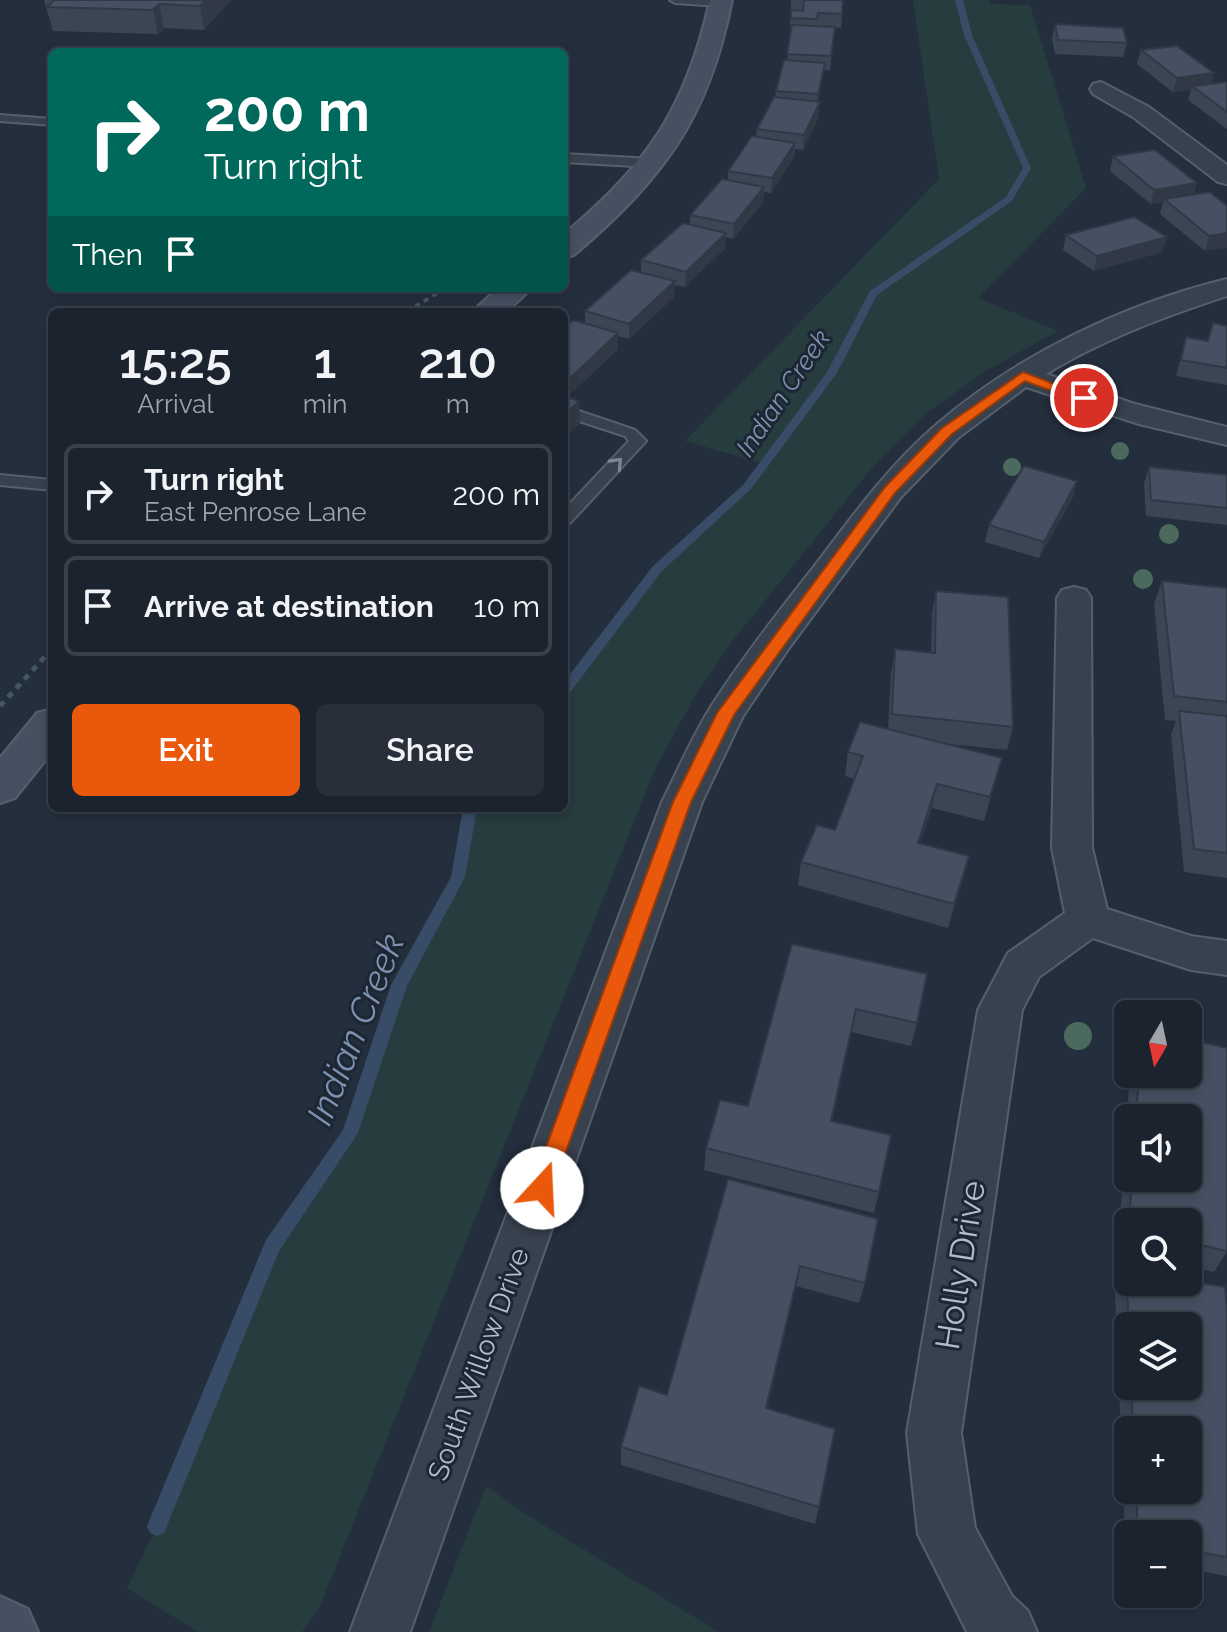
<!DOCTYPE html>
<html lang="en">
<head>
<meta charset="utf-8">
<style>
  :root { --surface:#1b232e; --page:#282f3a; --text:#f1f3f6; --muted:#a0a4aa; --line:#39404a; --accent:#ea580c }
  body { margin:0; font-family:Raleway,sans-serif; background:var(--page); color:var(--text); height:100vh; display:flex; flex-direction:column; font-size:30px; white-space:nowrap }
  * { box-sizing:border-box; margin:0 }
  p { font-size:26px; color:var(--muted) }
  .icon { flex:none; width:44px; height:44px; fill:none; stroke:currentColor; stroke-width:2; stroke-linecap:round; stroke-linejoin:round }
  .map { position:relative; flex:1; overflow:hidden }
  .sheet { position:absolute; left:48px; top:308px; width:520px; height:504px; display:flex; flex-direction:column; background:var(--surface); border-radius:12px; box-shadow:0 4px 12px #0003,0 0 0 2px var(--line) }
  .sheet>* { flex:none }
  .banner { position:absolute; left:48px; top:48px; width:520px; height:244px; border-radius:12px; box-shadow:0 4px 12px #0003,0 0 0 2px var(--line); background:#00695c; color:#fff; overflow:hidden }
  .needle { width:52px; rotate:189deg }
  .tools { position:absolute; left:1114px; top:1000px; display:grid; gap:16px }
  .tools a { display:grid; place-items:center; width:88px; height:88px; border-radius:12px; background:var(--surface); box-shadow:0 4px 12px #0003,0 0 0 2px var(--line); font-size:40px }
  .pin { position:absolute; display:grid; place-items:center; width:68px; height:68px; color:#fff; margin:-34px; border:4px solid #fff; border-radius:50%; box-shadow:0 2px 8px #0007 }
  .me { position:absolute; width:88px; margin:-44px; rotate:20deg; stroke-linejoin:round; filter:drop-shadow(0 0 6px #0008) }
  .turn { display:flex; align-items:center; gap:28px; height:168px; padding:0 24px; font-size:36px }
  .turn .icon { width:104px; height:104px; stroke-width:2.5 }
  .turn b { display:block; font-size:56px; line-height:68px }
  .then { display:flex; align-items:center; height:76px; padding:0 24px; background:#0003; gap:16px; font-size:30px }
  .eta { display:flex; justify-content:space-evenly; align-items:center; height:136px; text-align:center }
  .eta b { font-size:48px; font-weight:600; line-height:56px }
  .primary-button { display:flex; gap:16px; margin-top:auto; padding:16px 24px }
  .primary-button a { flex:1; height:92px; border-radius:12px; background:var(--accent); color:#fff; font-size:32px; font-weight:600; line-height:92px; text-align:center }
  .primary-button a+a { background:var(--page); color:var(--text) }
  ul { padding:0; list-style:none }
  li { display:flex; align-items:center; gap:24px; height:100px; margin:0 16px 12px; padding:0 8px; border:4px solid var(--line); border-radius:12px }
  li div { flex:1 }
  li b { display:block; font-size:30px }
  li em { font-style:normal }
  .map>svg:first-child { display:block }
  .green { fill:#263c3f }
  .lines { fill:none; stroke-linecap:round; stroke-linejoin:round }
  .stream { fill:#394c67; fill-rule:evenodd }
  .lane-casing { stroke:#565f6c; stroke-width:4 }
  .street-casing { stroke:#565f6c; stroke-width:4 }
  .secondary-casing { stroke:#565f6c; stroke-width:4 }
  .path-far1 { stroke:#44595c; stroke-width:4; stroke-dasharray:5 5; stroke-linecap:butt }
  .path { stroke:#44595c; stroke-width:5; stroke-dasharray:6 6; stroke-linecap:butt }
  .lane { fill:#38414e; fill-rule:evenodd }
  .street { fill:#38414e; fill-rule:evenodd }
  .secondary { fill:#465061; fill-rule:evenodd }
  .tree { fill:#4b6a5d }
  .wall { fill:#3b4654; fill-rule:evenodd }
  .shaded-wall { fill:#303945 }
  .building { fill:#455162; stroke:#303945; stroke-width:2 }
  .oneway { stroke:#7c8592 }
  .route { fill:#ea580c; stroke:#983908; stroke-width:2 }
  .labels { text-anchor:middle; stroke-width:6; stroke-linejoin:round; paint-order:stroke }
  .far-water-label { font-size:26px; font-style:italic; fill:#7c92b1; stroke:#1d2633 }
  .street-label { font-size:28px; fill:#b4bcc9; stroke:#1d2633 }
  .near-street-label { font-size:34px; fill:#b4bcc9; stroke:#1d2633 }
  .near-water-label { font-size:36px; font-style:italic; fill:#7c92b1; stroke:#1d2633 }
</style>
</head>
<body>
<div class="map">
<svg width="1227" height="1632" viewBox="0 0 1227 1632">
  <rect width="100%" height="100%" fill="#242f3e"/>
  <g class="green">
    <polygon points="913,0 989,0 990,4 1030,5 1086,188 978,298 1058,331 984,372 925,414 873,467 730,644 695,696 656,767 320,1606 302,1632 198,1632 127,1588 157,1526 272,1246 350,1133 399,985 458,877 470,808 564,808 564,691 657,569 747,487 765,464 685,441 939,179"/>
    <polygon points="486,1486 524,1513 719,1632 429,1632"/>
  </g>
  <g class="lines">
    <g class="stream">
      <polygon points="955,0 963,0 972,35 1031,168 1012,201 877,295 837,373 751,489 661,572 569,694 564,695 564,682 653,566 743,485 827,372 870,291 1006,197 1023,168 964,35"/>
      <polygon points="463,808 477,808 465,877 407,986 358,1133 279,1251 164,1533 157,1536 150,1533 147,1526 266,1240 343,1130 391,985 451,877"/>
    </g>
    <g class="lane-casing">
      <g id="lane">
        <polygon points="670,0 720,0 725,3 720,6 675,3"/>
        <polygon points="0,115 52,119 52,125 0,121"/>
        <polygon points="564,154 652,159 658,163 652,167 564,162"/>
        <polygon points="564,406 635,430 646,441 570,523 564,525 564,510 629,441 625,436 564,416"/>
        <polygon points="0,475 52,480 52,490 0,485"/>
      </g>
    </g>
    <g class="street-casing">
      <g id="street">
        <polygon points="1101,82 1149,107 1227,165 1227,184 1218,182 1133,117 1093,94 1090,89 1093,84"/>
        <path d="M1227,279v17c-64,21 -123,43 -181,78l89,30 92,23v18l-88,-21 -113,-37 -68,51 -57,59 -112,151 -46,68 -41,86 -292,830h-60l312,-830c16,-32 31,-67 50,-97 31,-48 66,-93 101,-137 38,-50 75,-102 123,-143 81,-70 188,-121 291,-146z"/>
        <polygon points="1074,587 1086,590 1091,598 1092,848 1107,909 1191,936 1227,941 1227,975 1191,970 1093,938 1039,977 1022,1010 961,1433 975,1528 1012,1596 1028,1611 1037,1632 967,1632 918,1534 907,1433 978,1010 1008,953 1065,913 1052,848 1057,598 1062,590"/>
      </g>
    </g>
    <g class="secondary-casing">
      <g id="secondary">
        <path d="M710,0h22c-23,118 -68,178 -158,255l-10,3v-24c84,-70 122,-126 146,-234z"/>
        <polygon points="498,288 532,288 506,312 472,312"/>
        <polygon points="52,709 52,752 15,798 0,803 0,758 37,713"/>
        <polygon points="0,1596 28,1609 38,1632 0,1632"/>
      </g>
    </g>
    <polyline class="path-far1" points="407,312 445,288"/>
    <polyline class="path" points="0,706 52,649"/>
    <use href="#lane" class="lane"/>
    <use href="#street" class="street"/>
    <use href="#secondary" class="secondary"/>
  </g>
  <g class="tree">
    <circle cx="1120" cy="451" r="9"/>
    <circle cx="1012" cy="467" r="9"/>
    <circle cx="1169" cy="534" r="10"/>
    <circle cx="1143" cy="579" r="10"/>
    <circle cx="1078" cy="1036" r="14"/>
  </g>
  <g class="wall">
    <polygon points="44,0 231,0 204,30 164,28 158,34 53,31"/>
    <polygon points="791,0 843,0 841,28 817,26 835,27 830,70 824,70 818,102 819,116 803,150 795,149 794,157 771,193 764,192 763,202 733,239 726,237 725,248 685,287 674,285 674,297 629,339 618,336 618,349 568,396 564,394 564,328 585,324 585,311 641,272 641,260 690,224 690,215 728,180 728,171 756,137 757,129 775,97 776,91 787,60 791,31 790,31"/>
    <polygon points="1055,24 1127,43 1123,57 1055,54 1052,38"/>
    <polygon points="1141,50 1214,73 1211,84 1227,82 1227,129 1188,100 1191,90 1173,92 1137,64"/>
    <polygon points="1113,156 1194,194 1227,206 1205,251 1160,214 1163,202 1151,204 1110,171"/>
    <polygon points="1066,235 1162,252 1094,271 1063,250"/>
    <polygon points="1213,323 1227,326 1227,385 1176,376 1186,337 1207,341"/>
    <polygon points="1149,467 1227,475 1227,525 1146,516 1144,483"/>
    <polygon points="1077,481 1073,497 1039,558 985,542 989,525"/>
    <polygon points="1162,581 1227,588 1227,878 1184,872 1171,734 1176,721 1165,720 1154,604"/>
    <polygon points="936,591 1013,727 1007,750 949,744 996,782 984,821 932,808 920,843 969,856 948,928 798,885 801,862 835,830 855,779 845,776 848,752 888,729 891,673 895,649 931,652 932,614"/>
    <polygon points="792,944 917,1023 911,1046 851,1032 832,1121 879,1192 874,1213 704,1170 706,1148 748,1106"/>
    <path d="M1130,1074h58l39,177 -13,21 -26,-6v-44h-60v29l-10,-3zM1128,1118h60v60h-60z"/>
    <polygon points="728,1179 865,1283 859,1303 796,1286 767,1409 819,1507 815,1524 621,1465 621,1447 667,1395"/>
    <path d="M1126,1271l101,40v265l-39,-7v-35h-60v24l-2,-1 -11,-265zM1128,1326l60,60h-60zM1128,1430h60v60h-60z"/>
  </g>
  <g class="shaded-wall">
    <polygon points="205,0 231,0 204,30 200,6"/>
    <polygon points="159,4 164,28 158,34 153,10"/>
    <polygon points="825,63 823,76 816,108 818,94"/>
    <polygon points="1214,73 1210,87 1192,86 1191,90 1173,92 1177,78"/>
    <polygon points="820,102 819,116 803,150 804,135"/>
    <polygon points="795,143 794,157 771,193 772,178"/>
    <polygon points="1197,183 1193,198 1164,199 1163,202 1151,204 1154,190"/>
    <polygon points="764,187 763,202 733,239 734,224"/>
    <polygon points="726,233 725,248 685,287 686,272"/>
    <polygon points="1227,233 1227,248 1205,251 1209,236"/>
    <polygon points="1167,237 1162,252 1094,271 1097,256"/>
    <polygon points="675,281 674,297 629,339 629,324"/>
    <polygon points="618,333 618,349 568,396 568,380"/>
    <polygon points="579,401 580,424 564,439 564,416"/>
    <polygon points="1077,481 1073,497 1039,558 1044,542"/>
    <polygon points="1002,758 996,782 984,821 990,797"/>
    <polygon points="937,784 932,808 913,866 918,843"/>
    <polygon points="969,856 963,880 948,928 954,904"/>
    <polygon points="800,1266 796,1286 763,1427 766,1408"/>
  </g>
  <g class="building">
    <polygon points="54,0 205,0 200,6 159,4 153,10 47,7"/>
    <polygon points="804,0 843,0 842,14 818,13 817,19 791,18 791,10 803,11"/>
    <polygon points="1055,24 1123,28 1127,43 1058,40"/>
    <polygon points="792,25 835,27 831,56 787,54"/>
    <polygon points="1177,46 1214,73 1177,78 1141,50"/>
    <polygon points="784,60 825,63 818,94 776,91"/>
    <polygon points="1227,82 1227,112 1192,86"/>
    <polygon points="774,97 820,102 804,135 757,129"/>
    <polygon points="752,136 795,143 772,178 728,171"/>
    <polygon points="1155,150 1197,183 1154,190 1113,156"/>
    <polygon points="722,179 764,187 734,224 690,215"/>
    <polygon points="1210,192 1227,206 1227,233 1209,236 1164,199"/>
    <polygon points="1134,217 1167,237 1097,256 1066,235"/>
    <polygon points="683,223 726,233 686,272 641,260"/>
    <polygon points="631,270 675,281 629,324 585,311"/>
    <polygon points="573,320 618,333 568,380 564,379 564,328"/>
    <polygon points="1213,323 1227,326 1227,368 1181,360 1186,337 1208,341"/>
    <polygon points="564,396 579,401 564,416"/>
    <polygon points="1024,466 1077,481 1044,542 989,525"/>
    <polygon points="1149,467 1227,475 1227,508 1151,500"/>
    <polygon points="1162,581 1227,588 1227,702 1174,696"/>
    <polygon points="936,591 1008,597 1013,727 892,714 895,649 935,653"/>
    <polygon points="1179,711 1227,716 1227,853 1194,849"/>
    <polygon points="860,722 1002,758 990,797 937,784 918,843 969,856 954,904 801,862 817,825 835,830 863,756 848,752"/>
    <polygon points="792,944 927,974 917,1023 856,1009 831,1121 891,1135 879,1192 706,1148 720,1100 748,1106"/>
    <polygon points="1188,1039 1227,1048 1227,1251 1188,1242 1188,1222 1129,1222 1132,1178 1188,1178 1188,1118 1136,1118 1139,1074 1188,1074"/>
    <polygon points="728,1179 878,1219 865,1283 800,1266 766,1408 835,1429 819,1507 621,1447 639,1386 667,1395"/>
    <polygon points="1126,1271 1128,1272 1128,1282 1188,1281 1225,1287 1227,1311 1227,1557 1188,1550 1188,1534 1138,1534 1136,1490 1188,1490 1188,1430 1133,1430 1131,1386 1188,1386 1188,1326 1129,1326"/>
  </g>
  <defs><path id="oneway-chevron" d="M-2-3.5L2.5 0L-2 3.5" fill="none" stroke-width="1.6" stroke-linecap="round" stroke-linejoin="round" transform="scale(2)"/></defs>
  <use class="oneway" href="#oneway-chevron" transform="translate(617 463) rotate(-47)"/>
  <polygon class="route" points="1023,372 1091,398 1079,401 1025,381 952,434 895,493 734,715 691,802 553,1188 550,1195 542,1198 534,1195 531,1188 673,802 717,713 885,487 942,428"/>
  <g class="labels">
    <g class="far-water-label">
      <text transform="translate(783 393) rotate(-56)" y="9">Indian Creek</text>
    </g>
    <g class="street-label">
      <text transform="translate(478 1364) rotate(-70)" y="10">South Willow Drive</text>
    </g>
    <g class="near-street-label">
      <text transform="translate(960 1265) rotate(-81)" y="12">Holly Drive</text>
    </g>
    <g class="near-water-label">
      <text transform="translate(355 1029) rotate(-68)" y="13">Indian Creek</text>
    </g>
  </g>
</svg>
<div class="tools">
<a><svg class="needle" viewBox="-14 -14 28 28"><path d="M0-13l5 13h-10z" fill="#e53935"/><path d="M0 13l5-13h-10z" fill="#a0a4aa"/></svg></a>
<a><svg class="icon" aria-label="sound" viewBox="0 0 24 24"><path d="M4 9h4l5-4v14l-5-4H4zM17 9q2 3 0 6"/></svg></a>
<a><svg class="icon" aria-label="search" viewBox="0 0 24 24"><circle cx="10" cy="10" r="6"/><path d="M15 15l6 6"/></svg></a>
<a><svg class="icon" aria-label="layers" viewBox="0 0 24 24"><path d="M12 4l9 5-9 5-9-5zM3 14l9 5 9-5"/></svg></a>
<a>+</a>
<a>−</a>
</div>
<div class="pin" style="left:1084px;top:398px;background:#d93025"><svg class="icon" aria-label="arrive" viewBox="0 0 24 24"><path d="M6 21V4h12l-3 4 3 4H6"/></svg></div>
<svg class="me" style="left:542px;top:1188px" viewBox="-20 -20 40 40"><circle r="19" fill="#fff"/><path d="M0-13L10 11 0 6-10 11z" fill="#ea580c"/></svg>
<div class="banner">
<div class="turn"><svg class="icon" aria-label="right" viewBox="0 0 24 24"><path d="M7 20v-9h11M14 6l5 5-5 5"/></svg><div><b>200 m</b>Turn right</div></div>
<div class="then">Then<svg class="icon" aria-label="arrive" viewBox="0 0 24 24"><path d="M6 21V4h12l-3 4 3 4H6"/></svg></div>
</div>
<section class="sheet">
<div class="eta">
<div><b>15:25</b><p>Arrival</p></div>
<div><b>1</b><p>min</p></div>
<div><b>210</b><p>m</p></div>
</div>
<ul>
<li><svg class="icon" aria-label="right" viewBox="0 0 24 24"><path d="M7 20v-9h11M14 6l5 5-5 5"/></svg><div><b>Turn right</b><p>East Penrose Lane</p></div><em>200 m</em></li>
<li><svg class="icon" aria-label="arrive" viewBox="0 0 24 24"><path d="M6 21V4h12l-3 4 3 4H6"/></svg><div><b>Arrive at destination</b></div><em>10 m</em></li>
</ul>
<div class="primary-button"><a>Exit</a><a>Share</a></div>
</section>
</div>
</body>
</html>
